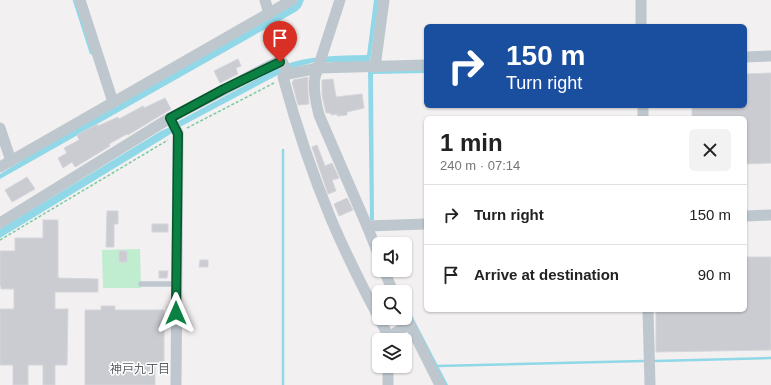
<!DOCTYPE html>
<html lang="en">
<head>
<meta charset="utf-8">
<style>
  :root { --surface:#fff; --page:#f2f2f2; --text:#222; --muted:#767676; --line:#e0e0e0 }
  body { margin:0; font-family:Helvetica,"Noto Sans JP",sans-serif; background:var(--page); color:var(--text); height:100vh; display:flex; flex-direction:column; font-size:15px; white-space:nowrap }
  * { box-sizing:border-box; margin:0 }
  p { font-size:13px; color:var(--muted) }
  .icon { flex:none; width:22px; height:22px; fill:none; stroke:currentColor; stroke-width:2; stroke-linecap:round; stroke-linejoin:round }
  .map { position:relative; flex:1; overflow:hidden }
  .details { position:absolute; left:424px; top:116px; width:323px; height:196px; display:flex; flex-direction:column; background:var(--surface); border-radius:6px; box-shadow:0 1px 3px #0004 }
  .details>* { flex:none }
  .banner { position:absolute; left:424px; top:24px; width:323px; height:84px; border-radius:6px; box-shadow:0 1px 3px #0004; background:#1a4fa0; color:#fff; overflow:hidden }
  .controls { position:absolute; left:372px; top:237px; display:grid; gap:8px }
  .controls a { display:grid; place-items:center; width:40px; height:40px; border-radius:6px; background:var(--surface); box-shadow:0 1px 3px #0004; font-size:20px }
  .pin { position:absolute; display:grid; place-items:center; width:34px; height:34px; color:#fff; margin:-41px -17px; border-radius:50% 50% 50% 0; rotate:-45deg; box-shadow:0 0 4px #0007 }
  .pin .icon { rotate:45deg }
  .me { position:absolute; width:44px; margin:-22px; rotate:0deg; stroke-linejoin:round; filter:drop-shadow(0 0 3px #0008) }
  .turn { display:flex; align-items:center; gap:14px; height:84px; padding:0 16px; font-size:18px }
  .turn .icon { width:52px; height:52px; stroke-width:2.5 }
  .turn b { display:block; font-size:28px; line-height:34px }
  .round { display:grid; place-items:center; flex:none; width:42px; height:42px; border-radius:6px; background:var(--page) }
  .summary { display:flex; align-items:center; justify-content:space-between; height:68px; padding:0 16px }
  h1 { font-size:24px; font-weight:800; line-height:30px }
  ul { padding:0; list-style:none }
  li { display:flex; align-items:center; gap:12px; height:60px; padding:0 16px; border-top:1px solid var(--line) }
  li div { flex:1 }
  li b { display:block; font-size:15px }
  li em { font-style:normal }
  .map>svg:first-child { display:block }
  .green { fill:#c0edd0 }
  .water { fill:#90d8e8 }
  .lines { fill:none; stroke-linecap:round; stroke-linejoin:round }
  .stream { stroke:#90d8e8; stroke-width:2.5 }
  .building { fill:#caccd2; stroke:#d4d6db }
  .path { stroke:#7acaa0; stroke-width:1.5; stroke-dasharray:3 2; stroke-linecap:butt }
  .service { stroke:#bec7ce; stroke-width:5.5 }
  .minor { stroke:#bec7ce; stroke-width:11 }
  .route-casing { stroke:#07532c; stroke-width:10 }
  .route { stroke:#0b8043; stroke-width:7 }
  .labels { text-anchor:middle; stroke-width:3; stroke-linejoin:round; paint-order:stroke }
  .neighbourhood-label { font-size:12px; fill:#5c6064; stroke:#fff }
</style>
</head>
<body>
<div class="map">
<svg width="771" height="385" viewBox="0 0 771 385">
  <rect width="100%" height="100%" fill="#f2f0f0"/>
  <polygon class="green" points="140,249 141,288 103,288 102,250"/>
  <g class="water">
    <polygon points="298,0 304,0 301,7 297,11 0,179 0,174 57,139 290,7"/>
    <path d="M374,0h5l-9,62h-55l-26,7 -111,59 -9,7 -169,103v-9l161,-98 7,-3 7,-5 106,-57c28,-11 56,-10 86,-11z"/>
    <polygon points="426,69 426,73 373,74 374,220 370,220 368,70"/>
    <polygon points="405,302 448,385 445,385 405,308"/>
  </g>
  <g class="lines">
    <g class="stream">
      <polyline points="74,0 91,53"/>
      <polyline points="655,361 771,358"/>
      <polyline points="438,366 643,361"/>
      <polyline points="283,385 283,150"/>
    </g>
  </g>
  <g class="building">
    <polygon points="238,59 241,66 236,68 238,74 220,83 214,71"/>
    <polygon points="771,73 771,163 745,164 745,118 692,118 692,106 745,106 745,74"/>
    <polygon points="308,77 308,92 309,104 298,105 292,82 293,82 293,80"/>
    <polygon points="333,79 336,97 362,94 364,108 347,112 347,115 337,116 337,114 331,115 331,113 326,113 322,95 322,80"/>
    <polygon points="165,98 171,109 128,135 127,134 109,144 110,146 82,163 75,167 72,162 63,168 58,158 67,153 64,148 79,140 77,135 97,124 98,126 118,117 119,119 143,106 144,108"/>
    <polygon points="317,145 325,166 332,163 339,178 332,180 336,191 328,194 312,147"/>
    <polygon points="27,177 35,189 12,202 5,190"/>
    <polygon points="347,198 353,210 339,216 334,204"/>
    <polygon points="107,211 118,211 118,224 114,224 114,247 106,247"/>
    <polygon points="43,220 58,220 58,278 98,279 98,292 55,292 55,309 68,309 67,365 55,365 55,385 43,385 43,365 28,365 28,385 13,385 13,365 0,365 0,309 14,309 14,289 1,289 1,286 0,286 0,251 15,251 15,238 43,238"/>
    <rect x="152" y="224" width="16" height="8"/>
    <rect x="119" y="251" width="8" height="11"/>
    <polygon points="745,257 771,257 771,350 656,352 656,310 745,310"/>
    <polygon points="200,260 208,260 208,267 199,267"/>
    <polygon points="159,271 168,271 167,278 159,278"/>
    <polygon points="101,306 115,306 115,310 164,310 164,366 155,366 155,385 85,385 85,310 101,310"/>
  </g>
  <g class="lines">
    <g class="path">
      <polyline points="187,128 274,83"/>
      <polyline points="0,240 168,140"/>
    </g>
    <polyline class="service" points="141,284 176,284"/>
    <g class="minor">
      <polyline points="80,0 113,102"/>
      <polyline points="265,0 269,14"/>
      <path d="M340,0l-25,77c-2,13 1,25 4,38l48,111 12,30"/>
      <polyline points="641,0 641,26"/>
      <polyline points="745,57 771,56"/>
      <polyline points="375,67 384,0"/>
      <path d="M288,74l-5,3c13,48 29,96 48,142 17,40 37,79 58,118v3"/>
      <polyline points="643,106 643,118"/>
      <polyline points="170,118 178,133 176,385"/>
      <polyline points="0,128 11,161"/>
      <polyline points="0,167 292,0"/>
      <polyline points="745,216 771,215"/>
      <polyline points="0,223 170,118 277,62 283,63 288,74 318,68 426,65"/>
      <polyline points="367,226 426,224"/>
      <polyline points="384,270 393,292"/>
      <polyline points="648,310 650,385"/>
      <polyline points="405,315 440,385"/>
      <polyline points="389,337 409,324"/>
      <polyline points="388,385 388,366"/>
    </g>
  </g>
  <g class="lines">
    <g class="route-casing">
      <polyline id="route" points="176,313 178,134 170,118 224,89 280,62"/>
    </g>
    <use href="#route" class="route"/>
  </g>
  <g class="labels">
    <g class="neighbourhood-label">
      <text x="140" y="373">神戸九丁目</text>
    </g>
  </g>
</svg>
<div class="controls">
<a><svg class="icon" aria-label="sound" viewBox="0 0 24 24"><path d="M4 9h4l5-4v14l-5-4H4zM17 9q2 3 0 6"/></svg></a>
<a><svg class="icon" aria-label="search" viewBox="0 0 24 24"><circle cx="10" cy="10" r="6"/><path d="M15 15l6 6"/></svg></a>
<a><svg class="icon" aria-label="layers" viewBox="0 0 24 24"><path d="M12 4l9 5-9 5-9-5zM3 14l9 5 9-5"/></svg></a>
</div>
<div class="pin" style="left:280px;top:62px;background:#d93025"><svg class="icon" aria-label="arrive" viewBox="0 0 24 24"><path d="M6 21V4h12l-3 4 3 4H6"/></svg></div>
<svg class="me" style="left:176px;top:313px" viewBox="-20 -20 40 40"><path d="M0-17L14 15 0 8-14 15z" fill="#0b8043" stroke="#fff" stroke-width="4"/></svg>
<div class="banner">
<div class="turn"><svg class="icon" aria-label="right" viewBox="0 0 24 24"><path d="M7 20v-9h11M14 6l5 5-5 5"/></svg><div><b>150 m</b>Turn right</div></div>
</div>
<section class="details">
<div class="summary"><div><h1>1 min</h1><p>240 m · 07:14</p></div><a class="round"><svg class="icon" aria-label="close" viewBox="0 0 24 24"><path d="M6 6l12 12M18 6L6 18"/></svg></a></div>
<ul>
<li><svg class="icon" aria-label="right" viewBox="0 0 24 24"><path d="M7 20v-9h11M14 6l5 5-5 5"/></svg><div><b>Turn right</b></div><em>150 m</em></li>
<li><svg class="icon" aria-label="arrive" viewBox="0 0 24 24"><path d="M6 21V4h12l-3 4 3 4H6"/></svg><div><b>Arrive at destination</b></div><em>90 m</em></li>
</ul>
</section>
</div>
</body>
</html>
